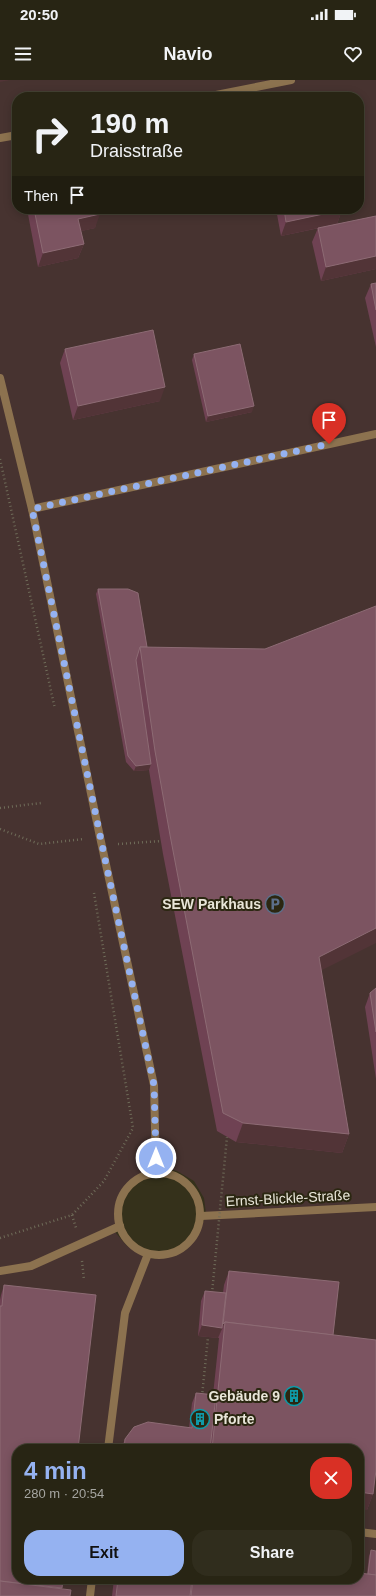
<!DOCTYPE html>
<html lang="en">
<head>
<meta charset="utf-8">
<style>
  :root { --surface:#282514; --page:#302d1d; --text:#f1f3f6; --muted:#a5a5a0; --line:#444234; --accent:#95b2f1 }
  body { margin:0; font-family:Helvetica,sans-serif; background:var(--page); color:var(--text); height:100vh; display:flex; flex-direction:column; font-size:15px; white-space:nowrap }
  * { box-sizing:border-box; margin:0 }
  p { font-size:13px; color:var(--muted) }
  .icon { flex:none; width:22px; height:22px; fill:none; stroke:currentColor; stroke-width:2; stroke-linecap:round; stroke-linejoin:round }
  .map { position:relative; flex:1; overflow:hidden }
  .side { position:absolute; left:12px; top:1364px; width:352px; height:140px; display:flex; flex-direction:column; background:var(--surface); border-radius:16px; box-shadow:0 2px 10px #0003,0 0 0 1px var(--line) }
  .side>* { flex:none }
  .top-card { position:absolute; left:12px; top:12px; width:352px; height:122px; border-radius:16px; box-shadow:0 2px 10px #0003,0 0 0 1px var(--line); background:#282514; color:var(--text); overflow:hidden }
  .pin { position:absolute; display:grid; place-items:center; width:34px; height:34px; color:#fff; margin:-41px -17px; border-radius:50% 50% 50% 0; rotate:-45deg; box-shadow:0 0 4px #0007 }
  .pin .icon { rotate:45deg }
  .me { position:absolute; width:44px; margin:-22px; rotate:0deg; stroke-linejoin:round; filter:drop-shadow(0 0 3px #0008) }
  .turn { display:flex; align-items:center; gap:14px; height:84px; padding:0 12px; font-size:18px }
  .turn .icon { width:52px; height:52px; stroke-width:2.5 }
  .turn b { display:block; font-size:28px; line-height:34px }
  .then { display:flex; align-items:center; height:38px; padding:0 12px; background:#0003; gap:8px; font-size:15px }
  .round { display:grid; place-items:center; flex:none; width:42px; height:42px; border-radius:16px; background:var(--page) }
  .summary { display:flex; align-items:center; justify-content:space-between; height:68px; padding:0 12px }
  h1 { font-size:24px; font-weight:700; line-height:30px; color:var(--accent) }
  .action { display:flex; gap:8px; margin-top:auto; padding:8px 12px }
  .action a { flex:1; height:46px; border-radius:16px; background:var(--accent); color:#111; font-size:16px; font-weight:700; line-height:46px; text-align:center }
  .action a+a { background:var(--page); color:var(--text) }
  .status { display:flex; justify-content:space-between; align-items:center; height:28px; padding:0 20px; background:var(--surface); direction:ltr }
  .status svg { height:11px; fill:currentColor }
  header { display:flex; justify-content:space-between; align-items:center; height:52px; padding:0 12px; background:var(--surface); font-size:18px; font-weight:700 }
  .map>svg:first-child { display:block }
  .industrial { fill:#473330; fill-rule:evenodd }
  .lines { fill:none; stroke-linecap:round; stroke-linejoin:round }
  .path { stroke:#6f6c59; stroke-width:2.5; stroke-dasharray:1 3; stroke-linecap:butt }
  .lane { stroke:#8c724f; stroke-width:8 }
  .street { stroke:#8c724f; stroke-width:8 }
  .path-bridge { stroke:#6f6c59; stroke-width:2.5; stroke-dasharray:1 3; stroke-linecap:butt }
  .wall { fill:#6f4253 }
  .shaded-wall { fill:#523437 }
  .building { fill:#7c5461; stroke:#8d6b74 }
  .route { stroke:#95b2f1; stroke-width:7; stroke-dasharray:0 12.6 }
  .labels { text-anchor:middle; stroke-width:4; stroke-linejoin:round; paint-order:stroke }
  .poi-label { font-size:14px; font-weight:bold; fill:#e9e6d9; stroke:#2b2711; text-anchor:end }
  .street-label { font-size:14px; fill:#e9e6d9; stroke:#2b2711 }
</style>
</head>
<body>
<div class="status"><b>20:50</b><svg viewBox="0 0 49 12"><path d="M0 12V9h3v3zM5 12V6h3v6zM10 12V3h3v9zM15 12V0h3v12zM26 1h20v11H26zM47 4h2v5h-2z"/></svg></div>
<header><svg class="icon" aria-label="menu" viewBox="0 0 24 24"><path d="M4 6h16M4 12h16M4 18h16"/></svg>Navio<svg class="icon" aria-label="heart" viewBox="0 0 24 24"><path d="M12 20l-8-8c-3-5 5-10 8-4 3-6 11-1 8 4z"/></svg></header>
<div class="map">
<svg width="376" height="1516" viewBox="0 0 376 1516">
  <rect width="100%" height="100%" fill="#35311b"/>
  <g class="industrial">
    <path d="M0,0h376v1126l-170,8 -2,-16 -10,-17 -17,-10 -18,-4 -23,9 -16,18 -4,30 -86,40 -30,5zM17,17h342v112h-342z"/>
    <path d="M376,1128v388h-376v-323l115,-41 12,14 27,13 33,-10 19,-32zM17,1369h342v130h-342z"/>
  </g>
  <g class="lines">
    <g class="path">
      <polyline points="0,379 55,629"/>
      <polyline points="0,728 41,723"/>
      <polyline points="0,749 39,764 84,759"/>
      <polyline points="118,764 161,761"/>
      <polyline points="72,1135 76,1148"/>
      <polyline points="0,1158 72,1135 104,1101 133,1048 94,813"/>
      <polyline points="82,1181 84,1200"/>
      <polyline points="202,1316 208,1257"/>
    </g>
    <g class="lane">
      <polyline points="108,1369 125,1233 148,1174"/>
      <polyline points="359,1452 376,1454"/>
      <polyline points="90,1516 92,1499"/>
    </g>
    <g class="street">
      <polyline points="206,17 291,0"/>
      <polyline points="0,58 17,55"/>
      <polyline points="0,298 32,429 100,757 154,1005 156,1092"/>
      <polyline points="32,429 376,354"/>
      <circle cx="159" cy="1134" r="41"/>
      <polyline points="201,1136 376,1127"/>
      <polyline points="0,1191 31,1186 120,1146"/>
    </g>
    <polyline class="path-bridge" points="212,1213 227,1057"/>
  </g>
  <g class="wall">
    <polygon points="27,129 99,129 95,148 81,151 84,164 78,178 38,187"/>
    <polygon points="276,129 342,129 342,130 337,144 376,136 376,189 321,201 312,162 318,148 329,146 281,156"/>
    <polygon points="376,203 376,267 365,218 371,204"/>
    <polygon points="65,269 160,321 73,340 60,283"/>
    <polygon points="194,274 252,332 206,342 192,280"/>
    <polygon points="98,509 147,567 321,891 349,1054 342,1073 236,1062 217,1051 163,774 149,690 134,691 126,682 96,514"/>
    <polygon points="376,908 376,999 365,927 370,913"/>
    <polygon points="229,1191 333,1255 373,1414 367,1430 359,1369 121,1369 125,1359 189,1348 192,1323 196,1313 213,1315 219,1258 198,1256 201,1221 205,1211 223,1213 224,1205"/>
    <polygon points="4,1205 62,1508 0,1516 0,1220 1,1215"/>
    <polygon points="371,1470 376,1516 112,1516 114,1499 359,1499 367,1494 369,1476"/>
  </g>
  <g class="shaded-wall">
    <polygon points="0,0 10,0 0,2"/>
    <polygon points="342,130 337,144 281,156 286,142"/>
    <polygon points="100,134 95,148 73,153 78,139"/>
    <polygon points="84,164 78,178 38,187 43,173"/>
    <polygon points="376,176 376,189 321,201 326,187"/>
    <polygon points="165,307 160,321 73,340 78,326"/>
    <polygon points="254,326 252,332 206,342 208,336"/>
    <polygon points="151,684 149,690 134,691 136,686"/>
    <polygon points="376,848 376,863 312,895 319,877"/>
    <polygon points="243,1043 349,1054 342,1073 236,1062"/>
    <polygon points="223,1244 224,1244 218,1258"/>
    <polygon points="202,1245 222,1248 218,1258 198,1256"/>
    <polygon points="359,1412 373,1414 367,1430 359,1429"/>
  </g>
  <g class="building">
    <polygon points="34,129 99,129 100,134 78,139 84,164 43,173"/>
    <polygon points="284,129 342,129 342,130 286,142"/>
    <polygon points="376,136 376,176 326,187 318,148"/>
    <polygon points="376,203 376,230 371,204"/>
    <polygon points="153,250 165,307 78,326 65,269"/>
    <polygon points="240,264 254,326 208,336 194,274"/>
    <polygon points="98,509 128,509 138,513 147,567 140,567 136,580 151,684 136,686 128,676"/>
    <polygon points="376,526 376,848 319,877 349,1054 243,1043 223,1033 170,755 155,671 140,567 265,569"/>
    <polygon points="376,908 376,952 370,913"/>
    <polygon points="229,1191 339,1202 333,1255 225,1242 223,1244"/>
    <polygon points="4,1205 96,1215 78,1369 17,1369 17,1499 63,1499 62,1508 0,1501 0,1226 2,1226"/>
    <polygon points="205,1211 226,1213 222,1248 202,1245"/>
    <polygon points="225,1242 376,1260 376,1390 373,1414 359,1412 359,1369 212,1369"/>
    <polygon points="196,1313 216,1315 210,1369 124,1369 125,1359 134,1347 148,1342 192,1348"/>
    <polygon points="371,1470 376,1471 376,1495 368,1494"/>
    <polygon points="359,1493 376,1495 376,1516 191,1516 193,1499 359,1499"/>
    <polygon points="118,1499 192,1499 190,1516 116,1516"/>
    <polygon points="0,1501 71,1510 70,1516 0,1516"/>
  </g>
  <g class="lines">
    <polyline class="route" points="156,1078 154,1005 105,779 32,429 329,364"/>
  </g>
  <defs>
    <g id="parking-ring" transform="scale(1)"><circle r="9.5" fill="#2b2711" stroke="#5c6f8a" stroke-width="1.5"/><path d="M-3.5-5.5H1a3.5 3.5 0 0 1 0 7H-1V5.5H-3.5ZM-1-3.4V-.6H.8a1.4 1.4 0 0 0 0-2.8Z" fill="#5c6f8a"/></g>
    <g id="building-ring" transform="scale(1)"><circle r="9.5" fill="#2b2711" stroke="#0f9aa8" stroke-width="1.5"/><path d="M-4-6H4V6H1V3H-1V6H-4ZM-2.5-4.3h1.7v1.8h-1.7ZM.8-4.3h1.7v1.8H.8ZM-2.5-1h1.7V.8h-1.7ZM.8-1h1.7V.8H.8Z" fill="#0f9aa8"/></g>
  </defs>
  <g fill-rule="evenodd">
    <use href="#parking-ring" x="275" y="824"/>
    <use href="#building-ring" x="294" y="1316"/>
    <use href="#building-ring" x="200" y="1339"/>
  </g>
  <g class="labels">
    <g class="poi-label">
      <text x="261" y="829">SEW Parkhaus</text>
      <text x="280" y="1321">Gebäude 9</text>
      <text x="214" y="1344" text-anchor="start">Pforte</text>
    </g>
    <g class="street-label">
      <text transform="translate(288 1118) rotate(-3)" y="5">Ernst-Blickle-Straße</text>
    </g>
  </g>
</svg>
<div class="pin" style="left:329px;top:364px;background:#d93025"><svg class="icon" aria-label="arrive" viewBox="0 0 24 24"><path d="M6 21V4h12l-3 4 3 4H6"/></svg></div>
<svg class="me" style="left:156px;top:1078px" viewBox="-20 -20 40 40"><circle r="17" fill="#95b2f1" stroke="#fff" stroke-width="3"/><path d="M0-11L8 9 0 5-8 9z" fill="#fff"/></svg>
<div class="top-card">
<div class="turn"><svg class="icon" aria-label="right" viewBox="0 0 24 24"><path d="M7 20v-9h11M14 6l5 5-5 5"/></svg><div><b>190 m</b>Draisstraße</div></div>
<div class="then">Then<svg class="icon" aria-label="arrive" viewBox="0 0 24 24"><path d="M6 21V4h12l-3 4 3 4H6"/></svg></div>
</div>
<section class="side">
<div class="summary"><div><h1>4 min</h1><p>280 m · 20:54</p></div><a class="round" style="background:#d93025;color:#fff"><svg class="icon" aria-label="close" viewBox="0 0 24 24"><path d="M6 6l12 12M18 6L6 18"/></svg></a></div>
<div class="action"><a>Exit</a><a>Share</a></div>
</section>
</div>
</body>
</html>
